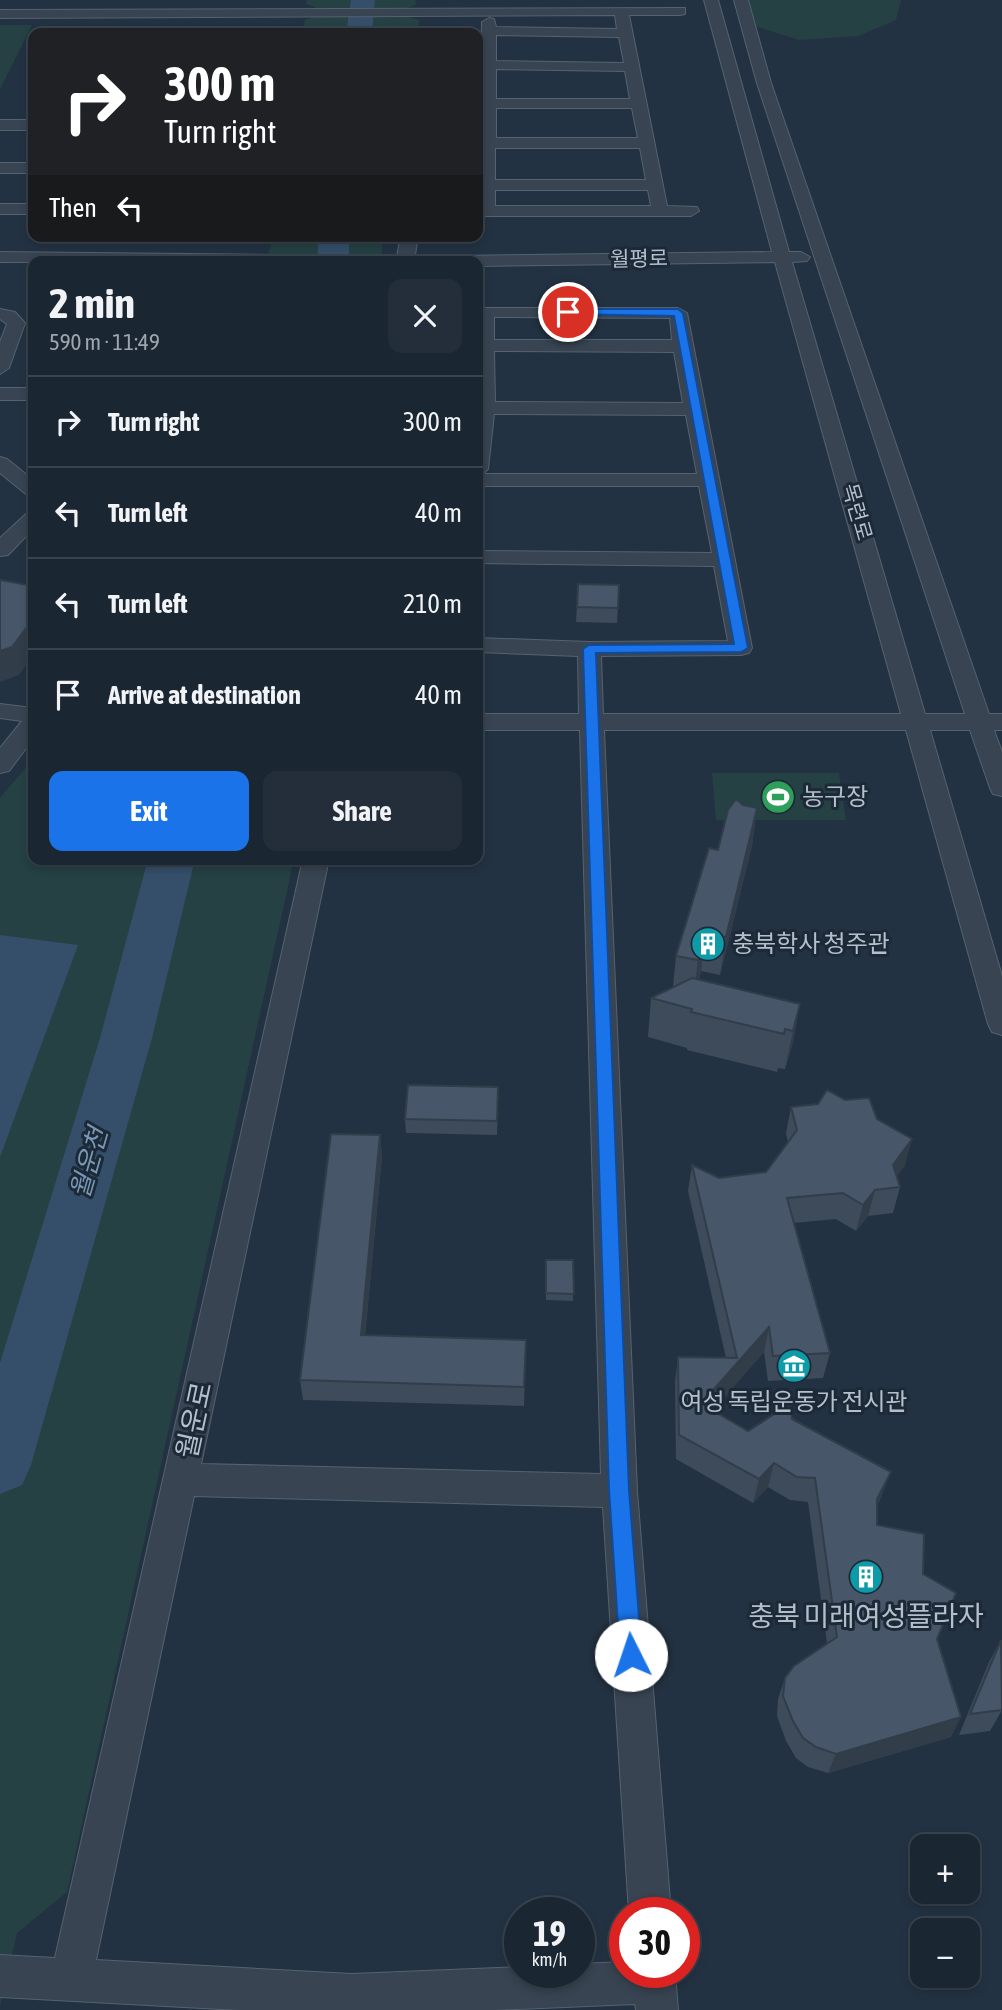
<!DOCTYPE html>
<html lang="en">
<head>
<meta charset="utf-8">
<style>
  :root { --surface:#1a2632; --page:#232e3a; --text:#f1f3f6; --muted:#9fa5ac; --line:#38434d; --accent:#1a73e8 }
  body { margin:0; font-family:"Asap Condensed","Noto Sans KR",sans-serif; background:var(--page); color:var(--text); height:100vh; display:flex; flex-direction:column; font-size:26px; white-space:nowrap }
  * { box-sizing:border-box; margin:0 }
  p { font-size:23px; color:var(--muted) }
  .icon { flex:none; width:38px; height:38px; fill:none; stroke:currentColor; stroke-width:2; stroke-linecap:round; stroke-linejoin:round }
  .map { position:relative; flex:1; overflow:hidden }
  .drawer { position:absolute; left:28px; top:256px; width:455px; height:609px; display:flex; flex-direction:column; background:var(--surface); border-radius:14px; box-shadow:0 4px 10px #0003,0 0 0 2px var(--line) }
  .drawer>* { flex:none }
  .guide { position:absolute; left:28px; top:28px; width:455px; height:214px; border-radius:14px; box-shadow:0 4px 10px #0003,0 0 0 2px var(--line); background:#202124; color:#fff; overflow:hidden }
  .tools { position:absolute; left:910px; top:1834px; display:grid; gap:14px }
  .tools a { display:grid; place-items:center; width:70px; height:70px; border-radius:14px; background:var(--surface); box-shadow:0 4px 10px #0003,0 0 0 2px var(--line); font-size:35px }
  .speed { position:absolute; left:504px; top:1897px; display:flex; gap:14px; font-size:35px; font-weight:700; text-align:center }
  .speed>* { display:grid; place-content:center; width:91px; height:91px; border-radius:50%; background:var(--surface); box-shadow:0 4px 10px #0003,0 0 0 2px var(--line); line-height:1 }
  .speed small { font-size:18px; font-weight:400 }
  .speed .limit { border:10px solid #d22; background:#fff; color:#111 }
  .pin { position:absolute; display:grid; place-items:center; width:60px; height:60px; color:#fff; margin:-30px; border:4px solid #fff; border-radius:50%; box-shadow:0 2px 7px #0007 }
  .me { position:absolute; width:77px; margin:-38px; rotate:356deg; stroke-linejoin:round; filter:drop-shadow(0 0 5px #0008) }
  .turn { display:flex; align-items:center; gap:24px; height:147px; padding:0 21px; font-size:32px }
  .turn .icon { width:91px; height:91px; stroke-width:2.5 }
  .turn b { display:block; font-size:49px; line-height:60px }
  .then { display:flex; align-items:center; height:66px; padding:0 21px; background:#0003; gap:14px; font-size:26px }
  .round { display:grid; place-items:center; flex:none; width:74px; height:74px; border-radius:14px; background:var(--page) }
  .head { display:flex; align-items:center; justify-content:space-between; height:119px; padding:0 21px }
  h1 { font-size:42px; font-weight:700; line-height:52px }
  .button { display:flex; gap:14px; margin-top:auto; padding:14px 21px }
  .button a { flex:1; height:80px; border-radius:14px; background:var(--accent); color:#fff; font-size:28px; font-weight:700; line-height:80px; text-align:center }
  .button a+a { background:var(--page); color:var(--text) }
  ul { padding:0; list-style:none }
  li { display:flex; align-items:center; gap:21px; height:91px; padding:0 21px; border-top:2px solid var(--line) }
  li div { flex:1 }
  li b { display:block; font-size:26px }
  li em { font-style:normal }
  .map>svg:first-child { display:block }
  .green { fill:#254143 }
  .water { fill:#354f6a }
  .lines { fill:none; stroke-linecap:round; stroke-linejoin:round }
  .river { fill:#354f6a; fill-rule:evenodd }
  .minor-casing { stroke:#55626f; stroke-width:2 }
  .minor { fill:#384452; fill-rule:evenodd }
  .wall { fill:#3d4b5a }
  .shaded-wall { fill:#323d4a }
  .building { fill:#475769; stroke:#323d4a; stroke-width:2 }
  .route { fill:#1a73e8; stroke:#114b97; stroke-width:2 }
  .labels { text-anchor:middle; stroke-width:6; stroke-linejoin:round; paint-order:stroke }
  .far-street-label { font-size:21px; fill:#b4bfcc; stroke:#1c2937 }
  .poi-label { font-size:24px; fill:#b4bfcc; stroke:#1c2937; text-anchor:start }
  .water-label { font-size:26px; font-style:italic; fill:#7997b6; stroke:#1c2937 }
  .near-street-label { font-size:28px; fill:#b4bfcc; stroke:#1c2937 }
  .near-poi-label { font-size:28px; fill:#b4bfcc; stroke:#1c2937 }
</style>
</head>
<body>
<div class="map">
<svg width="1002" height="2010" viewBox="0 0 1002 2010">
  <rect width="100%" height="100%" fill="#233242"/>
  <g class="green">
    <polygon points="307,0 415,0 416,5 407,8 409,17 419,20 418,33 302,33 305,20 313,17 315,7 306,4"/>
    <polygon points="748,0 901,0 896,20 858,36 799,40 752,25"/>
    <polygon points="0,25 32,25 0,89"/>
    <polygon points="268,236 389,236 383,238 381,261 266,261 273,239"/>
    <polygon points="33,759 33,859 294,859 67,1892 17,1933 0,2007 0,798"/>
    <polygon points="712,773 839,773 846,820 716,820"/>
  </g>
  <polygon class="water" points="0,935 78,945 0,1157"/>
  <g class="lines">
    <g class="river">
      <polygon points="351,0 375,0 372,33 346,33"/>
      <polygon points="319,236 349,236 349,261 317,261"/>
      <polygon points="148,859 195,859 152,1038 31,1465 22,1485 0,1494 0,1363 100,1038"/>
    </g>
    <g class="minor-casing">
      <g id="minor">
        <path d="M704,0h14l71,252h12l9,5 -3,4 -15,1 133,452h40l-208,-631 -23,-83h14l23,83 218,631h13v16h-8l8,22v44l-9,-2 -3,-6 -20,-58h-40l72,246v59l-10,-3 -4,-8 -82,-294h-302l33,761 34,422h-42l-26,-406 -409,-11 -98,464 256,14 168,-7v5h59v-8l46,-2v10h50l3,38h-42l-1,-6 -141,6h-255l-239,-13v-42l55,3 248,-1099h26l-128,605 400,10 -21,-744h-102v-16h101l-1,-58 -100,-4v-14l111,4 139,-1 -14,-75 -236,-3v-12l234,2 -13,-67h-221l1,-178h199l9,5 65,335 -3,5 -8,2 -140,1 2,58h298l-126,-452 -297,4v-5h-32l8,-5 318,-4zM494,317l176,1 2,22h-178zM494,351l180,1 9,51 -188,-1zM494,414l192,1 11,59h-214l5,-5z"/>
        <path d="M685,8v6l-5,1h-51l38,191 30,1 2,4 -8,5h-213l3,-108h-3v-8l3,-1 1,-77 7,-4 5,1 2,8 121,2 -2,-14 -615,3v-8zM496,35l123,2 5,26 -128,-2zM496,69l129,2 5,28h-134zM496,108h136l6,30h-142zM495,148h145l6,32h-151zM495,190h153l3,16h-156z"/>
        <rect x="0" y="120" width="33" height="10"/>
        <rect x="0" y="163" width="33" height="10"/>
        <rect x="0" y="204" width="33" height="10"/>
        <polygon points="401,236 418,236 414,261 396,261"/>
        <polygon points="0,252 366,256 374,261 0,262"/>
        <polygon points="0,309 15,312 25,323 9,368 0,374 0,342 7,324 0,319"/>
        <rect x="0" y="388" width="33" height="12"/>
        <polygon points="0,457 7,459 33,480 33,496 26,494 0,473"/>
        <polygon points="33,512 33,529 8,555 0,556 0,538 26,514"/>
        <polygon points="0,704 33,708 33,739 9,771 0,773 0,748 22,721 0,718"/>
      </g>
    </g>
    <use href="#minor" class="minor"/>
  </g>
  <g class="wall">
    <polygon points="578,584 619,585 617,623 576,622"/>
    <polygon points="743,805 757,808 752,846 720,975 701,971 699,979 800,1004 793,1042 785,1069 778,1068 777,1072 687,1050 687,1048 648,1037 651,998 673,987 676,956 718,850"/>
    <polygon points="498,1102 497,1135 406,1133 405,1119"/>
    <polygon points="791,1107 877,1119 905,1165 897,1176 900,1187 893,1213 868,1216 856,1231 836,1219 793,1223 830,1353 823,1378 768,1381 764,1352 717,1405 719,1414 748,1431 792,1419 882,1495 877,1506 877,1525 923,1574 937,1639 951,1737 828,1773 808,1767 796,1758 786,1741 777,1716 778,1699 785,1678 827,1643 808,1502 790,1500 768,1487 753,1503 676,1459 675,1382 678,1357 726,1358 688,1191 692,1165 719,1178 766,1172 788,1143 786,1133"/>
    <polygon points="380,1135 382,1156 365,1336 526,1340 524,1406 303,1400 300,1380"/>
    <polygon points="546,1260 573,1260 573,1301 546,1300"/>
    <polygon points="1001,1640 1002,1710 990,1731 959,1735 989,1662"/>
  </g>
  <g class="shaded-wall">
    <polygon points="33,619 33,656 19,675 0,682 0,651"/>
    <polygon points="757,808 752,846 720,975 726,937"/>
    <polygon points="706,933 701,971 693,998 698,960"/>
    <polygon points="800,1004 793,1042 785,1069 793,1031"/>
    <polygon points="380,1135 382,1156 363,1355 361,1335"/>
    <polygon points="912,1139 905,1165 888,1188 893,1165"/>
    <polygon points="875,1190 868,1216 856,1231 863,1205"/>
    <polygon points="769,1327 764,1352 710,1414 714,1389"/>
    <polygon points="774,1463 768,1487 753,1503 759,1479"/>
    <polygon points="891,1472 882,1495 869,1522 877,1499"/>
    <polygon points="961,1717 951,1737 828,1773 836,1754"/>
  </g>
  <g class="building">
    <polygon points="0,580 33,586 33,619 12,647 0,651"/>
    <polygon points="578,584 619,585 618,608 577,607"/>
    <polygon points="736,799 743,805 757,808 726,937 706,933 698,960 676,956 709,848 718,850 728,810"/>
    <polygon points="692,978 800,1004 793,1031 785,1029 784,1034 691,1012 692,1009 651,998"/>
    <polygon points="408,1085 498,1087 497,1121 405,1119"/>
    <polygon points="827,1090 845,1100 869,1098 877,1119 912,1139 893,1165 900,1187 875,1190 863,1205 843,1193 787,1198 830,1353 773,1356 769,1327 714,1389 719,1414 748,1431 790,1404 792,1419 891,1472 877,1499 877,1525 924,1534 923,1574 956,1593 937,1639 961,1717 836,1754 816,1747 803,1738 793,1721 783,1696 785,1678 794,1666 837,1637 815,1478 797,1477 774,1463 759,1479 679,1435 678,1357 737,1358 692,1165 719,1178 766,1172 797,1130 791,1107 818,1104"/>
    <polygon points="331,1134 380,1135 361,1335 526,1340 524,1387 300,1380"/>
    <polygon points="546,1260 573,1260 574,1294 546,1293"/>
    <polygon points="1001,1640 1002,1710 970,1714"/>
  </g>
  <polygon class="route" points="568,309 678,309 683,313 748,648 741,652 596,653 629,1490 642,1655 638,1663 631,1666 623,1663 620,1655 609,1490 583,649 589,645 734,644 674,316 564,314 562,312"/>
  <defs>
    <g id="stadium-disc" transform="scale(1.75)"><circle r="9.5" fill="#2e9e5b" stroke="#1c2937"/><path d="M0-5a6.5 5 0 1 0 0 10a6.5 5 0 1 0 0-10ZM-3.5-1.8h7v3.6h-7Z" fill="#fff"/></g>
    <g id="building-disc" transform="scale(1.75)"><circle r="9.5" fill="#0f9aa8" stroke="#1c2937"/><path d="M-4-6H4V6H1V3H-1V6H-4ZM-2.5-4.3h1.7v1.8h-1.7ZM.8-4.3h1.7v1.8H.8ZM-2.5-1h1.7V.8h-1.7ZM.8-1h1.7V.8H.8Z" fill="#fff"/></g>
    <g id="museum-disc" transform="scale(1.75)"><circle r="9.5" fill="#0f9aa8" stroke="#1c2937"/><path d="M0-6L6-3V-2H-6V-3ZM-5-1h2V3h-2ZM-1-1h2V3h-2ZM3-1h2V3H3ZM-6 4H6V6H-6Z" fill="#fff"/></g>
  </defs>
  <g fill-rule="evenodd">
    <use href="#stadium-disc" x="778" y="797"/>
    <use href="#building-disc" x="708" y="944"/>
    <use href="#museum-disc" x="794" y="1366"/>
    <use href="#building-disc" x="866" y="1577"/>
  </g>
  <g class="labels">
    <g class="far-street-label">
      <text transform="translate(639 259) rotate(-1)" y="7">월평로</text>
      <text transform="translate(857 512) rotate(74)" y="7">목련로</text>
    </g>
    <g class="poi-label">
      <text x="802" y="805">농구장</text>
      <text x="732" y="952">충북학사 청주관</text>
      <text x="794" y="1410" text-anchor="middle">여성 독립운동가 전시관</text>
    </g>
    <g class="water-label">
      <text transform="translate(89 1163) rotate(-74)" y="9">월운천</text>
    </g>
    <g class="near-street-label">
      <text transform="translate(194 1420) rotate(-78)" y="10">월운로</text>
    </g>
    <g class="near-poi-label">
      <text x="866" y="1626">충북 미래여성플라자</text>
    </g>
  </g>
</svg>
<div class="tools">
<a>+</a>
<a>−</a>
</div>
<div class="speed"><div>19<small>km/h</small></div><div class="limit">30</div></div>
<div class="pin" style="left:568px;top:312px;background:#d93025"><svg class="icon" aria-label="arrive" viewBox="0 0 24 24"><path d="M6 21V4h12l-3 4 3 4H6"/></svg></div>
<svg class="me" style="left:631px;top:1655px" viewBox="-20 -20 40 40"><circle r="19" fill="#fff"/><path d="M0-13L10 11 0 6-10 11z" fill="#1a73e8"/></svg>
<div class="guide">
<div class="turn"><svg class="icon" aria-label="right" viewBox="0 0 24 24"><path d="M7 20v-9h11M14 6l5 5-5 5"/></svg><div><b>300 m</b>Turn right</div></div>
<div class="then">Then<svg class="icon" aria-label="left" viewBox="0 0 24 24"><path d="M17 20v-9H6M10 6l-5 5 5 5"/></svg></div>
</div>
<section class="drawer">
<div class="head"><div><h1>2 min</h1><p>590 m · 11:49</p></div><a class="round"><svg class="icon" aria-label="close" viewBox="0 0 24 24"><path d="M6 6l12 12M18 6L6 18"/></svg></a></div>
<ul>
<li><svg class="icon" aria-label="right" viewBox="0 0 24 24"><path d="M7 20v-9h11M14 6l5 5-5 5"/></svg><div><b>Turn right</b></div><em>300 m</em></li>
<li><svg class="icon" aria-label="left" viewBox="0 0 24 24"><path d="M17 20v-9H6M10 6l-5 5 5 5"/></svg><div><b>Turn left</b></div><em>40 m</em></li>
<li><svg class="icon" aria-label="left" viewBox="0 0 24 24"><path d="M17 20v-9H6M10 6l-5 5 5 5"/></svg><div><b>Turn left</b></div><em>210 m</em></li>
<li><svg class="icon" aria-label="arrive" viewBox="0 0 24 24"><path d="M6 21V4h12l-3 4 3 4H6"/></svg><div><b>Arrive at destination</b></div><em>40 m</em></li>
</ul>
<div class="button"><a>Exit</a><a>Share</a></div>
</section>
</div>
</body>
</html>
